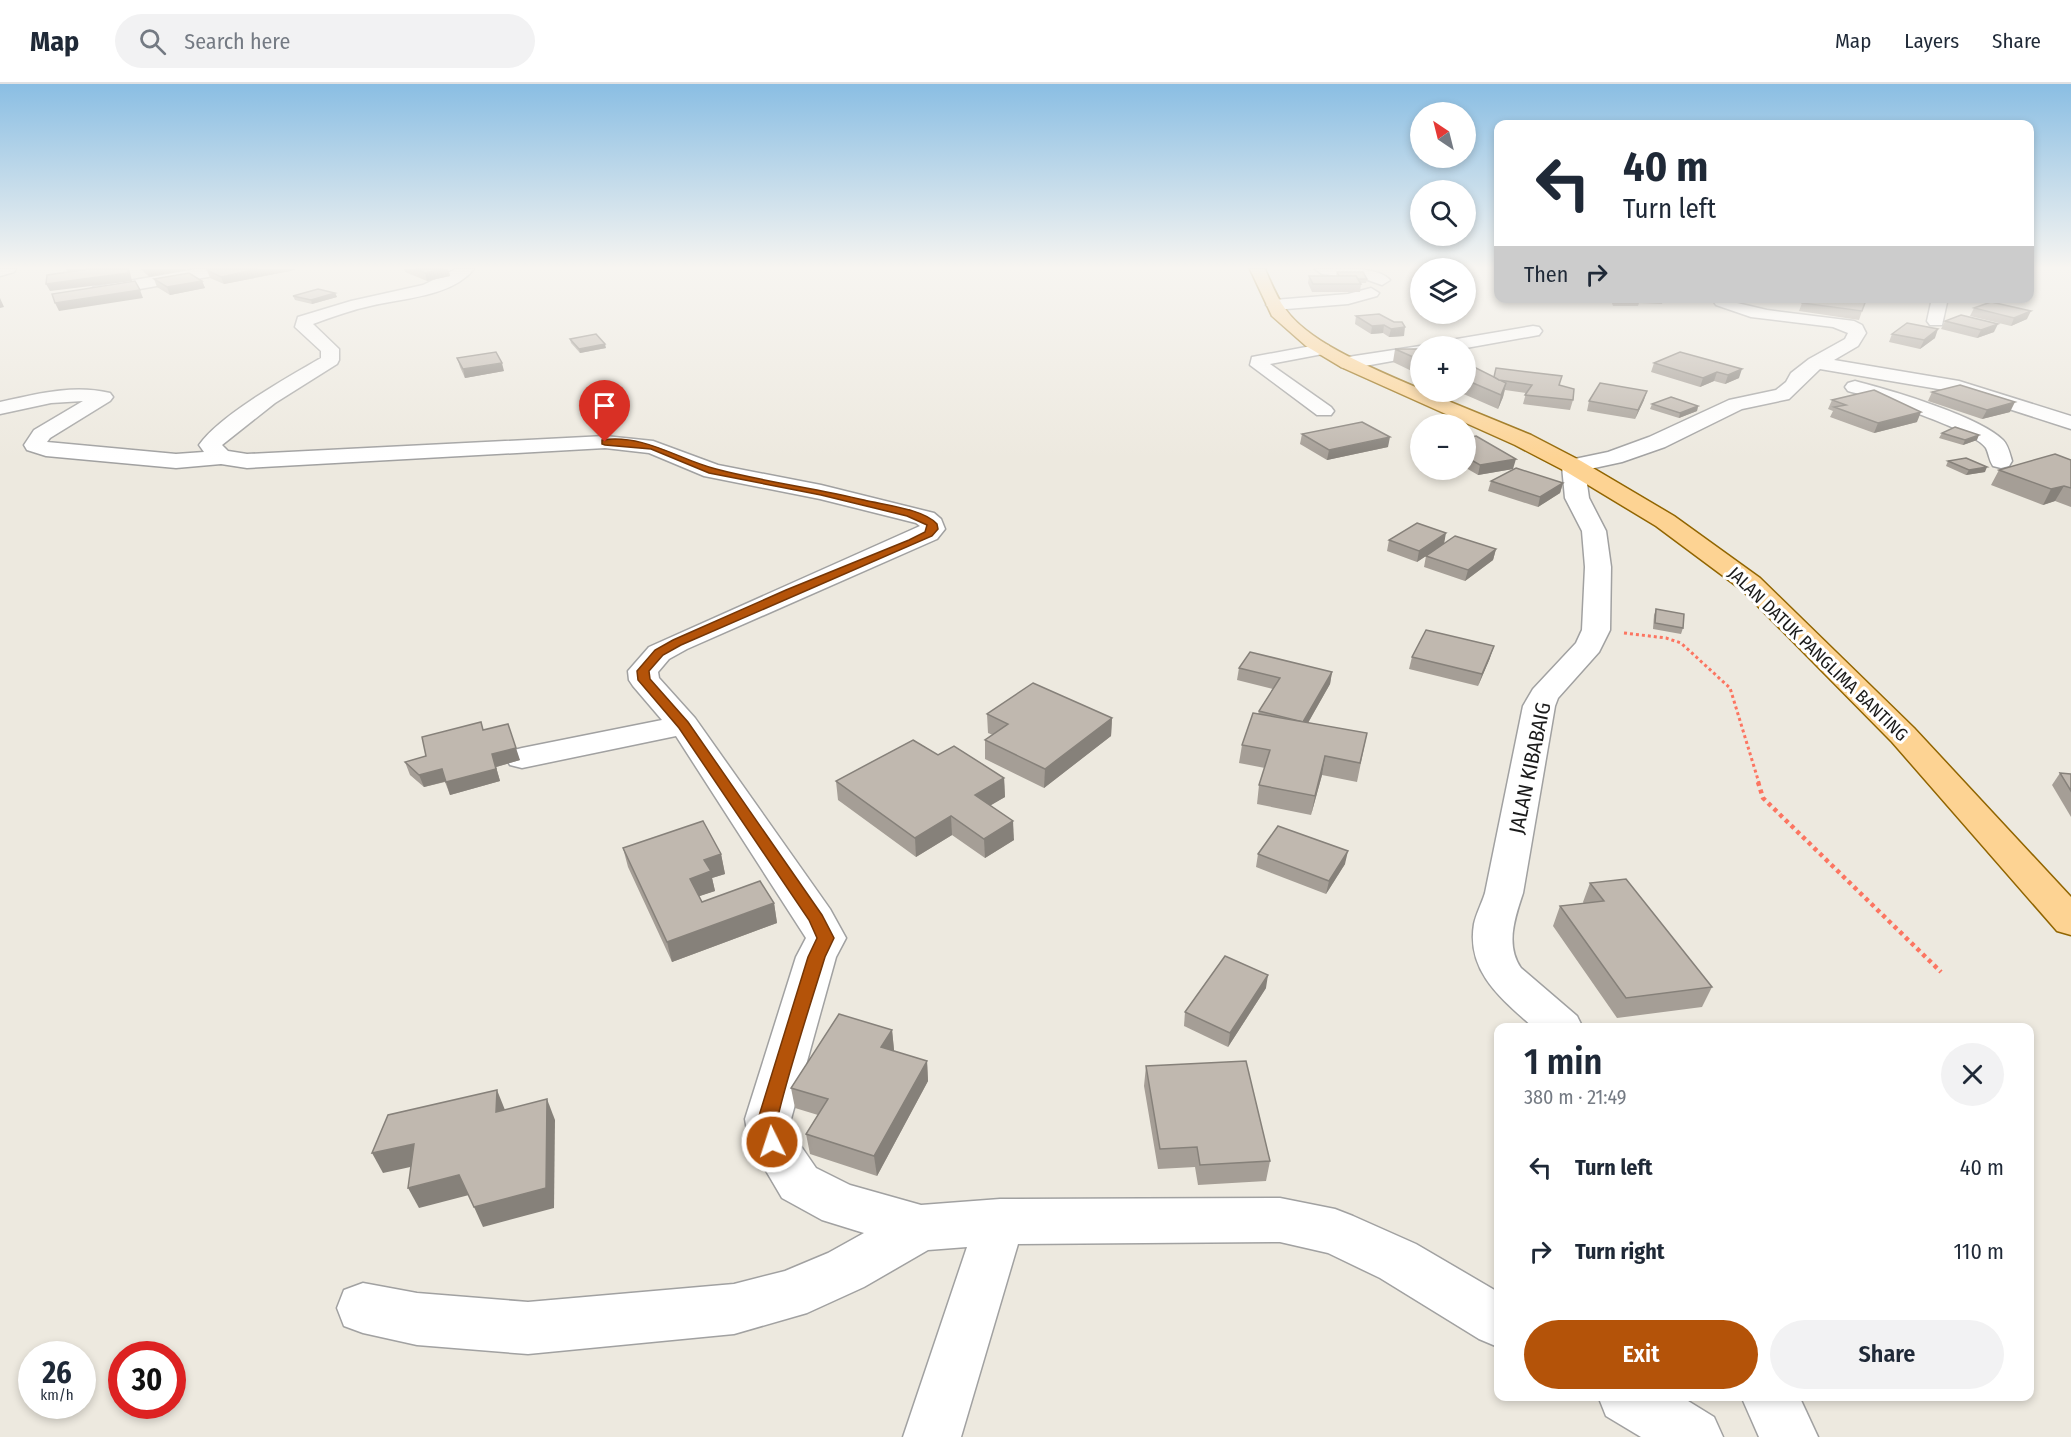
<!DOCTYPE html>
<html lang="en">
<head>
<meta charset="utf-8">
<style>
  :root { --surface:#fff; --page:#f2f2f3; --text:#1f2937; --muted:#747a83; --line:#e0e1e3; --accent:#b45309 }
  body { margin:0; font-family:"Fira Sans Condensed",sans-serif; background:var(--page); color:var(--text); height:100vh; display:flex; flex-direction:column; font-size:22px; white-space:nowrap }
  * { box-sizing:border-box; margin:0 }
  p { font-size:20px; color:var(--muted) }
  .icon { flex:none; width:33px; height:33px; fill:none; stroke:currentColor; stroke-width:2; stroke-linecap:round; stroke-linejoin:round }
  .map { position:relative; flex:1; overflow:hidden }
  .panel { position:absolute; left:1494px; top:939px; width:540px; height:378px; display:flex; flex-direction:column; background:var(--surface); border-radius:12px; box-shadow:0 3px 9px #0003 }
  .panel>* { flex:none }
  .banner { position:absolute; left:1494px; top:36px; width:540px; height:183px; border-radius:12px; box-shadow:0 3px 9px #0003; background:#fff; color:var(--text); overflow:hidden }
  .needle { width:39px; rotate:325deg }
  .fabs { position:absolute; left:1410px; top:18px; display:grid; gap:12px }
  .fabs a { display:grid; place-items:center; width:66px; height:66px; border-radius:50%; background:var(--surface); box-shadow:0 3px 9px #0003; font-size:30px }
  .speed { position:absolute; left:18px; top:1257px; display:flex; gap:12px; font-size:30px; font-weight:700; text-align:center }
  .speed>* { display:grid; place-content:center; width:78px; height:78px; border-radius:50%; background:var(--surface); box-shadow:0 3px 9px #0003; line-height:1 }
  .speed small { font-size:15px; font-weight:400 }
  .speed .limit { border:9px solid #d22; background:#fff; color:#111 }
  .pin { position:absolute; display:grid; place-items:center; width:51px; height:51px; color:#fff; margin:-62px -26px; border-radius:50% 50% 50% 0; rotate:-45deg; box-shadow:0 0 6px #0007 }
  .pin .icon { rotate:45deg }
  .me { position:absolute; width:66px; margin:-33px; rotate:356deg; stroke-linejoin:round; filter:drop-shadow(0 0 4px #0008) }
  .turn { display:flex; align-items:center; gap:21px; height:126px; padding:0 30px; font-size:27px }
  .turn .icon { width:78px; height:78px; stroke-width:2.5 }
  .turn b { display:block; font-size:42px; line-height:51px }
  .then { display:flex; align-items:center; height:57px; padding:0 30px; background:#0003; gap:12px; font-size:22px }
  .round { display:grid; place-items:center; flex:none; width:63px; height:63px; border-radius:32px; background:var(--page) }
  .head { display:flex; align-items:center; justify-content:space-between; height:102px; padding:0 30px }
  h1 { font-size:36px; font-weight:600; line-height:45px }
  .cta { display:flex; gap:12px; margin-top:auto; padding:12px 30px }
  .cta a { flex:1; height:69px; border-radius:36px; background:var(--accent); color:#fff; font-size:24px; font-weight:600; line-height:69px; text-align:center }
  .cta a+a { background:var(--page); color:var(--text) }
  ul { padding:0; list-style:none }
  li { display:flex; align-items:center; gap:18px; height:84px; padding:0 30px }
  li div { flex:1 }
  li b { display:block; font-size:22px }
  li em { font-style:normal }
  header { display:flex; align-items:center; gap:36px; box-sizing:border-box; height:84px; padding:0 30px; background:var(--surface); border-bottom:2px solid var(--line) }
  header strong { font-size:28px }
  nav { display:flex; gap:33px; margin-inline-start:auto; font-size:21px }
  .search { width:420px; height:54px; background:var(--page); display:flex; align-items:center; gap:15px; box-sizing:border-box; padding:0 21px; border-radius:33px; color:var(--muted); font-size:22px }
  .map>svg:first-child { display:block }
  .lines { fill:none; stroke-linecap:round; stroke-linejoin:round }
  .minor-casing { stroke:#a1a1a1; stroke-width:3 }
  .major-casing { stroke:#916500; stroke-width:3 }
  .path-far1 { stroke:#fc7561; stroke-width:3; stroke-dasharray:3 3; stroke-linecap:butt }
  .path { stroke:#fc7561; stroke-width:4.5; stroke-dasharray:4 4; stroke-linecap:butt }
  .minor { fill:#fff; fill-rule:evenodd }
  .major { fill:#fdd393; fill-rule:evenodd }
  .wall { fill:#a59e96 }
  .shaded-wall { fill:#86817a }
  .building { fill:#c0b8af; stroke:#86817a; stroke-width:1.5 }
  .route { fill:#b45309; stroke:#753606; stroke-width:1.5 }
  .labels { text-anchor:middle; stroke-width:6; stroke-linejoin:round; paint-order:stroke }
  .far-street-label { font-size:18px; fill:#1a1a1a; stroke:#fff }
  .street-label { font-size:21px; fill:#1a1a1a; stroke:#fff }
</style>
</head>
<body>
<header>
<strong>Map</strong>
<div class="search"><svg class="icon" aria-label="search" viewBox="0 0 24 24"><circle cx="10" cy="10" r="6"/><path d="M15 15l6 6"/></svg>Search here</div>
<nav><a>Map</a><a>Layers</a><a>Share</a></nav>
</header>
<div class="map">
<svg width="2071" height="1353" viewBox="0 0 2071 1353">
  <rect width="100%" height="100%" fill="#ede9df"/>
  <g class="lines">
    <g class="minor-casing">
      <g id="minor">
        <polygon points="0,185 16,185 14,188 0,192"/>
        <polygon points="197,185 232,185 225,190 94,213 86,208 94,203"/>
        <path d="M456,185h18c-23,28 -71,29 -104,37 -19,4 -38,11 -57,18l26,25v11l-2,4 -62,39 -53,42 6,6 19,3 358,-18 48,5 65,24 103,20 113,28 7,6 4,10 -8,10 -250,110 -18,10 -11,13 1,6 36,40 135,191 16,29 -10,19 -45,162 3,17 22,32 34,17 71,20 79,-6 280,-1 55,11 18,7 63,28 82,48v55l-19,-8 -99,-61 -52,-25 -48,-11 -262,2 -57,193h-58l64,-190 -39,3 -64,37 -57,26 -73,21 -206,20 -111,-9 -54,-12 -19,-7 -7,-18 7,-18 19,-7 54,10 111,9 206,-18 51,-13 43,-18 36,-20 -42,-13 -40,-22 -33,-56 -4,-23 51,-162 10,-19 -130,-202 -154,32 -12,-3 -4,-7 4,-7 12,-3 140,-28 -29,-34 -4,-6 -1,-9 21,-24 271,-121 -4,-3 -96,-24 -116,-23 -55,-23 -44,-5 -358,20 -26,-4 -45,4 -130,-12 -19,-6 -3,-5 10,-15 49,-29 -32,2 -51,11v-12c37,-8 73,-18 110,-9l3,4 -3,4 -60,37 -3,4 129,12 28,-2 -5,-7c21,-30 89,-68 122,-87v-7l-26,-24 3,-10 53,-16 72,-16z"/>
        <path d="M1315,185c19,0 62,-4 75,11l-8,5 -17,-6 -43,-5z"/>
        <polygon points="1371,204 1379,209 1377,212 1348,220 1274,226 1266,221 1274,216 1348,210"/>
        <polygon points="1932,214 1948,214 1942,241 1930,241 1927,237"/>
        <path d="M1716,215l28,-1 -7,5 30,7 87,11 8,4 4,8 -8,13 -24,14 125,21 112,35v13l-115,-37 -136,-23 -31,30 -47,10 -77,38 -43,15 -37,8 4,28 17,33 5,36 -1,63 -11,22 -41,46 -3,8 -32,187c-8,24 -18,52 -2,75l56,48 6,12h-49c-32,-29 -68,-56 -60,-104 2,-10 8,-21 11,-31l38,-187 10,-17 43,-46 6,-13 3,-63 -3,-36 -17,-33 -3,-32 3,-5 43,-9 41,-15 80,-37 47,-10 10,-8 5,-9 18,-14 36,-20 3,-6 -15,-6 -82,-10 -35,-12 -2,-3z"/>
        <polygon points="1533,242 1539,243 1542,247 1539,251 1466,264 1436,262 1439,258 1445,257"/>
        <polygon points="1322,260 1328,261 1331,265 1328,269 1270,280 1331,323 1334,327 1331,331 1317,331 1250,281 1252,273"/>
        <polygon points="1420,262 1424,262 1420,262 1420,272 1348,285 1341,283 1339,279 1341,275 1348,273"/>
        <path d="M1855,297c35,9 124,35 148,59 5,5 7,14 9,21l-3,5 -8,2 -8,-2c-4,-6 -4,-12 -7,-18 -11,-18 -114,-51 -138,-57l-3,-4 3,-4z"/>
        <polygon points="1598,1312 1680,1312 1714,1333 1723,1353 1641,1353 1606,1332"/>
        <polygon points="1741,1312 1799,1312 1818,1353 1759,1353"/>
      </g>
    </g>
    <g class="major-casing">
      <path id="major" d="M1250,185h15c6,14 12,29 21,41 25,35 96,62 134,79v3h6l105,43 50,26 93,55 86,62 154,150 157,169v38l-14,-4 -165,-189 -150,-152 -86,-64 -91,-55 -50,-26 -174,-78 -35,-21 -34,-30z"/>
    </g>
    <polyline class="path-far1" points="1624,549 1666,554 1681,559 1730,604 1759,699"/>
    <polyline class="path" points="1758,698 1763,714 1941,888"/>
    <use href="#minor" class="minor"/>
    <use href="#major" class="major"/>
  </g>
  <g class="wall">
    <polygon points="141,185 184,185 185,186 149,193"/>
    <polygon points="209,185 295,185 295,186 224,200 210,194 207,186"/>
    <polygon points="404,185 448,185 450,192 427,197 405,188"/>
    <polygon points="1337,188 1367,195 1366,199 1360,199 1361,200 1360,208 1312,208 1308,199 1309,192 1336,192"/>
    <polygon points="154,195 202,197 205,204 170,211 157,203"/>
    <polygon points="335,209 337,213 312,220 295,216 293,212"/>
    <polygon points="1610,214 1664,214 1662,220 1639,219 1638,222 1613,222"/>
    <polygon points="1804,214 1862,227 1859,236 1799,227"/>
    <polygon points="1974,224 2027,235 2011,242 1970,232"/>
    <polygon points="1379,230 1404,252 1389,253 1383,249 1371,250 1355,240 1356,232"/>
    <polygon points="1945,237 1994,248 1977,254 1941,245"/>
    <polygon points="1892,250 1935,254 1920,265 1889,258"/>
    <polygon points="570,255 606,264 580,269 571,259"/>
    <polygon points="1395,265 1420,265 1420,291 1393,278"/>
    <polygon points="1680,268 1739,294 1725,300 1714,297 1700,303 1651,288 1654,279"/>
    <polygon points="457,274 504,287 465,294 460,283"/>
    <polygon points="1466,279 1493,293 1560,301 1573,316 1570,326 1523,320 1526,309 1505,306 1503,313 1498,325 1459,308 1466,308"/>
    <polygon points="1932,308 2010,328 1982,335 1928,317"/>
    <polygon points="1644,316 1635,335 1587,327 1589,317"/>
    <polygon points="1832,316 1917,338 1874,349 1830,333 1833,327 1828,325"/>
    <polygon points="1652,320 1698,322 1697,327 1679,334 1650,325"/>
    <polygon points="1942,349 1977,356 1963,361 1939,354"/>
    <polygon points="1302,350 1388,363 1327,376 1300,360"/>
    <polygon points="1466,354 1513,385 1478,391 1466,384"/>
    <polygon points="2071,376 2071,423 2055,417 2043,421 1991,401 1999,386"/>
    <polygon points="1948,377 1985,388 1966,391 1946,382"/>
    <polygon points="1491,397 1563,399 1560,409 1538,423 1488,407"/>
    <polygon points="1389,456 1444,459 1496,465 1493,476 1465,497 1424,483 1426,472 1417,478 1387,467"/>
    <polygon points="1656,525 1683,544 1681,550 1653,545 1654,531"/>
    <polygon points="1412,573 1490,574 1478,602 1409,585"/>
    <polygon points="1239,584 1332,588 1330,600 1308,639 1367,649 1357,698 1322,691 1311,731 1257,720 1259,701 1265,684 1239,679 1242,661 1258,630 1259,627 1273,605 1237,596"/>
    <polygon points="987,630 1112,634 1111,652 1044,704 985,675 985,656 993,651 988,649"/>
    <polygon points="484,646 520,676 496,683 500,697 450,711 445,698 424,703 410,691 405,678 426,672"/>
    <polygon points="938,671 1004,694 1005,713 990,721 1014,756 985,774 952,751 916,773 838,716 836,697"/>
    <polygon points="2060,689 2071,690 2071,733 2052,701"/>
    <polygon points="623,764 721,770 725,790 712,794 715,807 699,812 702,818 774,819 777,839 672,878 628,783"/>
    <polygon points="1258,770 1345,780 1326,810 1256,783"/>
    <polygon points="1590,799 1712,903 1702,923 1617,934 1553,842 1560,822 1584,820 1583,818"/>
    <polygon points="1266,904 1228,963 1184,942 1185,928"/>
    <polygon points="892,946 894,966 893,967 927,977 928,997 877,1092 810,1070 806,1050 818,1031 795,1024 791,1004"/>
    <polygon points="1146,982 1270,1077 1266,1097 1198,1101 1195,1083 1158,1085 1144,1002"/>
  </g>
  <g class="shaded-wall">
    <polygon points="66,185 82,185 82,187 68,189"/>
    <polygon points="128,185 129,185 130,188 132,197 50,207 46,200"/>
    <polygon points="146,185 184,185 185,186 149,193"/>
    <polygon points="257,185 295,185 295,186 224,200 221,193"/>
    <polygon points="444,185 448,185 450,192 427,197 425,189"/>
    <polygon points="202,197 205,204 170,211 167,203"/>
    <polygon points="140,206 143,214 59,227 55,219"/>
    <polygon points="335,209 337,213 312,220 311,216"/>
    <polygon points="0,214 4,223 0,224"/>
    <polygon points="2031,227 2027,235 2011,242 2014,234"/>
    <polygon points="1998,240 1994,248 1977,254 1981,246"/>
    <polygon points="1384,241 1383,249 1371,250 1372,242"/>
    <polygon points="1405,243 1404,252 1389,253 1391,245"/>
    <polygon points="1938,245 1935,254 1920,265 1924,256"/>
    <polygon points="605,260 606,264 580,269 579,265"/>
    <polygon points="502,279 504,287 465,294 463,285"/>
    <polygon points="1742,285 1739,294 1725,300 1728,291"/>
    <polygon points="1717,288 1714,297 1700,303 1703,294"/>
    <polygon points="1506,299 1503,313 1498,325 1501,311"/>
    <polygon points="1647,307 1644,316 1635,335 1638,326"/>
    <polygon points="2015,318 2010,328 1982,335 1987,326"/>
    <polygon points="1698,322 1697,327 1679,334 1680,329"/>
    <polygon points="1921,328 1917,338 1874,349 1878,339"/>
    <polygon points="1979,351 1977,356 1963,361 1965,356"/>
    <polygon points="1390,353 1388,363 1327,376 1329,366"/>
    <polygon points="1516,375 1513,385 1478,391 1480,381"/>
    <polygon points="1987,383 1985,388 1966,391 1969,386"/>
    <polygon points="1563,399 1560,409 1538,423 1540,413"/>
    <polygon points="2064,402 2055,417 2043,421 2051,405"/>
    <polygon points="1446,449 1444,460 1417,478 1419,467"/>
    <polygon points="1496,465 1493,476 1465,497 1468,486"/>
    <polygon points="1494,562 1490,574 1478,602 1482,590"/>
    <polygon points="1332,588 1330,600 1301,651 1303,638"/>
    <polygon points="1112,634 1111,652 1044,704 1045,685"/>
    <polygon points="516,664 520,676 496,683 500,697 450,711 446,698 492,670"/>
    <polygon points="1325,672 1322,691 1311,731 1315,712"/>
    <polygon points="442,685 447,697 424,703 419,691"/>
    <polygon points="1004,694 1005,713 976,730 975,711"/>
    <polygon points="951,732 952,751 916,773 915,754"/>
    <polygon points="1013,737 1014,756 985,774 984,755"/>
    <polygon points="1348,767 1345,780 1326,810 1329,797"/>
    <polygon points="721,770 725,790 712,794 715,807 694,814 690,795 704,776"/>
    <polygon points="774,819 777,839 672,878 667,858"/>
    <polygon points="1268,891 1266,904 1228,963 1230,949"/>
    <polygon points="892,946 894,966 884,983 881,963"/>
    <polygon points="927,977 928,997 877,1092 874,1072"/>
    <polygon points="497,1006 505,1026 496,1028"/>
    <polygon points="547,1015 555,1036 554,1124 483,1143 474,1123"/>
    <polygon points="414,1060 424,1080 383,1089 372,1069"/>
    <polygon points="459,1091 469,1111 419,1124 408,1104"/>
  </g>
  <g class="building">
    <polygon points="89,185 128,185 128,189 46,200 47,191"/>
    <polygon points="209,185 257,185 221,193 207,186"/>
    <polygon points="415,185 444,185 425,189"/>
    <polygon points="1337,188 1363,188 1367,195 1358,195 1356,192 1339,192"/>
    <polygon points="189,189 202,197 167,203 154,195"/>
    <polygon points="1309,192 1356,192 1361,200 1313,200"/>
    <polygon points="135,197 140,206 55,219 52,210"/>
    <polygon points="318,205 335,209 311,216 293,212"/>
    <polygon points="1804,214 1852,214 1866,216 1862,227 1802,219"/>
    <polygon points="1991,218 2031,227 2014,234 1974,224"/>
    <polygon points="1379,230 1394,238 1402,238 1405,243 1391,245 1384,241 1372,242 1356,232"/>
    <polygon points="1961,231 1998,240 1981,246 1945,237"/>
    <polygon points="1907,239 1938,245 1924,256 1892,250"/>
    <polygon points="596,250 605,260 579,265 570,255"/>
    <polygon points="1395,265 1420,265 1420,276"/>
    <polygon points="496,268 502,279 463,285 457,274"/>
    <polygon points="1680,268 1742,285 1728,291 1717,288 1703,294 1654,279"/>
    <polygon points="1466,279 1506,299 1501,311 1466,296"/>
    <polygon points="1496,284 1562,292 1559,301 1574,305 1573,316 1525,311 1532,301 1499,296 1494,293"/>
    <polygon points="1600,299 1647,307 1638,326 1589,317"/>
    <polygon points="1960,301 2015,318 1987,326 1932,308"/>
    <polygon points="1874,306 1921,328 1878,339 1834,323 1846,321 1832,316"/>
    <polygon points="1671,313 1698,322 1680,329 1652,320"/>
    <polygon points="1362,338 1390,353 1329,366 1302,350"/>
    <polygon points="1955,343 1979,351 1965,356 1942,349"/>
    <polygon points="1476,352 1516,375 1480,381 1466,373 1466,354"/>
    <polygon points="2055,370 2071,376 2071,404 2064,402 2051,405 1999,386"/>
    <polygon points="1966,374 1987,383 1969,386 1948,377"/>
    <polygon points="1516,384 1563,399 1540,413 1491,397"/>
    <polygon points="1417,439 1446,449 1419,467 1389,456"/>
    <polygon points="1455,452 1496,465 1468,486 1426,472"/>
    <polygon points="1656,525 1684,530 1683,544 1655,539"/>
    <polygon points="1426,546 1494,562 1482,590 1412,573"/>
    <polygon points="1250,568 1332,588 1303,638 1259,627 1280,594 1239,584"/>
    <polygon points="1033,599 1112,634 1045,685 985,656 1008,640 987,630"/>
    <polygon points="1253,629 1367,649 1360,679 1325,672 1315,712 1259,701 1270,666 1242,661"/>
    <polygon points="481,638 483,646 508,640 516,664 492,670 496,685 446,698 442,685 419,691 405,678 426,672 422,653"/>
    <polygon points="913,656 938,671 954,662 1004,694 975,711 1013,737 984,755 951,732 915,754 836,697"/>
    <polygon points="2060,689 2071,690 2071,707"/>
    <polygon points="703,737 721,770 704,776 711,787 690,795 702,818 760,797 774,819 667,858 623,764"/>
    <polygon points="1278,742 1348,767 1329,797 1258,770"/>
    <polygon points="1626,795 1712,903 1626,914 1560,822 1604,817 1590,799"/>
    <polygon points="1225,872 1268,891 1230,949 1185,928"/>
    <polygon points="839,930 892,946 881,963 927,977 874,1072 806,1050 828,1015 791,1004"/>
    <polygon points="1246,977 1270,1077 1200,1081 1197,1063 1160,1065 1146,982"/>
    <polygon points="497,1006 496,1028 547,1015 546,1104 474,1123 459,1091 408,1104 414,1060 372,1069 388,1031"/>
  </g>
  <linearGradient id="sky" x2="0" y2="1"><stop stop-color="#8abee3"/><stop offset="0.49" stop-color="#f7f5f1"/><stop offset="1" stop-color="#f7f5f1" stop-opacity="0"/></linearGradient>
  <rect width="2071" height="375" fill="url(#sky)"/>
  <path class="route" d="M602,356c43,-6 75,19 114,29 49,13 99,19 148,31 20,5 60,9 73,24l1,5 -6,7 -251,109 -18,10 -14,16 1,8 38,43 134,193 12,23 -9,19c-16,52 -33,103 -46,155 -3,12 5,25 -1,36l-6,3 -7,-3 -7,-29 50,-162 9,-19 -8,-18 -130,-192 -41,-48 -1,-9 18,-21 18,-10 113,-50 123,-50 16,-8 2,-7 -20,-9 -86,-21 -112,-22 -58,-24 -46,-4 -3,-1z"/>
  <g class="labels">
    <g class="far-street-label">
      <text transform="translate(1818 570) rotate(44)" y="6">JALAN DATUK PANGLIMA BANTING</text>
    </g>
    <g class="street-label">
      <text transform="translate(1530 684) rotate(-78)" y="7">JALAN KIBABAIG</text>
    </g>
  </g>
</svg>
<div class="fabs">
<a><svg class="needle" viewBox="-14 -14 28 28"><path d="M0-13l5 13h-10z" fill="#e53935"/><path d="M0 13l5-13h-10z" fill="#747a83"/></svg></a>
<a><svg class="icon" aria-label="search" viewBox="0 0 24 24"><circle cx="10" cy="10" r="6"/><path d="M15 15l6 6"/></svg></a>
<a><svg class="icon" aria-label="layers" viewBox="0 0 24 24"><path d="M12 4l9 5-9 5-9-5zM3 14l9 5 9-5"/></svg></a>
<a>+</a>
<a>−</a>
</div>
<div class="speed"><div>26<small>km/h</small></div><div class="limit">30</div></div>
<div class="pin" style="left:605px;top:358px;background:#d93025"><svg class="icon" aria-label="arrive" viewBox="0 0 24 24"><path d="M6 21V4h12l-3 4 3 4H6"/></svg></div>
<svg class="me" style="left:772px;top:1058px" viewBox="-20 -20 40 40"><circle r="17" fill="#b45309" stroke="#fff" stroke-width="3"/><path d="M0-11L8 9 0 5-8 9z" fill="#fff"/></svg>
<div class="banner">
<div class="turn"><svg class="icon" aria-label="left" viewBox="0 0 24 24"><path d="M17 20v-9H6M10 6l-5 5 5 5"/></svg><div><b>40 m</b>Turn left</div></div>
<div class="then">Then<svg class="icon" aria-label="right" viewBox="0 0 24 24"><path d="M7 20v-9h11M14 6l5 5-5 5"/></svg></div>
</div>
<section class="panel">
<div class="head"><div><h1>1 min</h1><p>380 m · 21:49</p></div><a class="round"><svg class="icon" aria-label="close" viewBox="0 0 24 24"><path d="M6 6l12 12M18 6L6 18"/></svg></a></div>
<ul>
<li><svg class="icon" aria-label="left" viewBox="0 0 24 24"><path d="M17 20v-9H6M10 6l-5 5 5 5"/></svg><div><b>Turn left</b></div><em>40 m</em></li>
<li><svg class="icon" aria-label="right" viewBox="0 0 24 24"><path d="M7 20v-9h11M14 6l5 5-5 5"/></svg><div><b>Turn right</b></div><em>110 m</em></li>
</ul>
<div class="cta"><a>Exit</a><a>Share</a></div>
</section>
</div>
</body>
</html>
